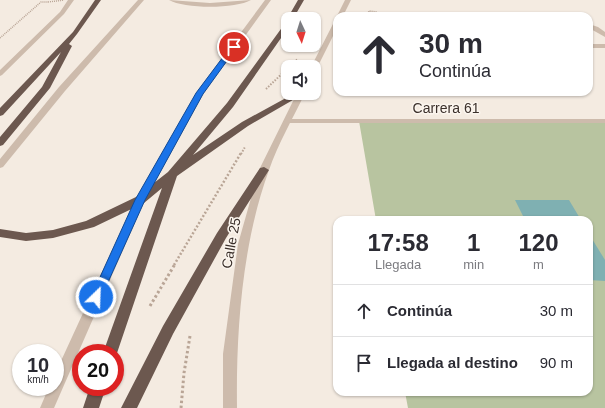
<!DOCTYPE html>
<html lang="es">
<head>
<meta charset="utf-8">
<style>
  :root { --surface:#fff; --page:#f7f7f7; --text:#2b2b33; --muted:#7c7c81; --line:#e1e1e2 }
  body { margin:0; font-family:Arial,sans-serif; background:var(--page); color:var(--text); height:100vh; display:flex; flex-direction:column; font-size:15px; white-space:nowrap }
  * { box-sizing:border-box; margin:0 }
  p { font-size:13px; color:var(--muted) }
  .icon { flex:none; width:22px; height:22px; fill:none; stroke:currentColor; stroke-width:2; stroke-linecap:round; stroke-linejoin:round }
  .map { position:relative; flex:1; overflow:hidden }
  .panel { position:absolute; left:333px; top:216px; width:260px; height:180px; display:flex; flex-direction:column; background:var(--surface); border-radius:12px; box-shadow:0 1px 3px #0004 }
  .panel>* { flex:none }
  .hud { position:absolute; left:333px; top:12px; width:260px; height:84px; border-radius:12px; box-shadow:0 1px 3px #0004; background:#fff; color:var(--text); overflow:hidden }
  .needle { width:26px; rotate:176deg }
  .buttons { position:absolute; left:281px; top:12px; display:grid; gap:8px }
  .buttons a { display:grid; place-items:center; width:40px; height:40px; border-radius:8px; background:var(--surface); box-shadow:0 1px 3px #0004; font-size:20px }
  .speed { position:absolute; left:12px; top:344px; display:flex; gap:8px; font-size:20px; font-weight:700; text-align:center }
  .speed>* { display:grid; place-content:center; width:52px; height:52px; border-radius:50%; background:var(--surface); box-shadow:0 1px 3px #0004; line-height:1 }
  .speed small { font-size:10px; font-weight:400 }
  .speed .limit { border:6px solid #d22; background:#fff; color:#111 }
  .pin { position:absolute; display:grid; place-items:center; width:34px; height:34px; color:#fff; margin:-17px; border:2px solid #fff; border-radius:50%; box-shadow:0 1px 4px #0007 }
  .me { position:absolute; width:44px; margin:-22px; rotate:24deg; stroke-linejoin:round; filter:drop-shadow(0 0 3px #0008) }
  .turn { display:flex; align-items:center; gap:14px; height:84px; padding:0 20px; font-size:18px }
  .turn .icon { width:52px; height:52px; stroke-width:2.5 }
  .turn b { display:block; font-size:28px; line-height:34px }
  .eta { display:flex; justify-content:space-evenly; align-items:center; height:68px; text-align:center }
  .eta b { font-size:24px; font-weight:700; line-height:28px }
  ul { padding:0; list-style:none }
  li { display:flex; align-items:center; gap:12px; height:52px; padding:0 20px; border-top:1px solid var(--line) }
  li div { flex:1 }
  li b { display:block; font-size:15px }
  li em { font-style:normal }
  .map>svg:first-child { display:block }
  .green { fill:#b8c4a0 }
  .water { fill:#7fb0b2 }
  .lines { fill:none; stroke-linecap:round; stroke-linejoin:round }
  .path-far3 { stroke:#b9a596; stroke-width:1.5; stroke-dasharray:1 1; stroke-linecap:butt }
  .path-far2 { stroke:#b9a596; stroke-width:2; stroke-dasharray:1.5 1.5; stroke-linecap:butt }
  .path-far1 { stroke:#b9a596; stroke-width:2.5; stroke-dasharray:2 2; stroke-linecap:butt }
  .path { stroke:#b9a596; stroke-width:3; stroke-dasharray:2.5 2.5; stroke-linecap:butt }
  .service { fill:#cdbbac; fill-rule:evenodd }
  .minor { fill:#cdbbac; fill-rule:evenodd }
  .tertiary { fill:#cdbbac; fill-rule:evenodd }
  .trunk { fill:#6c584f; fill-rule:evenodd }
  .path-bridge { stroke:#b9a596; stroke-width:1.5; stroke-dasharray:1 1; stroke-linecap:butt }
  .route { fill:#1a73e8; stroke:#114b97 }
  .labels { text-anchor:middle; stroke-width:3; stroke-linejoin:round; paint-order:stroke }
  .street-label { font-size:14px; fill:#3b302b; stroke:#fbf5ee }
</style>
</head>
<body>
<div class="map">
<svg width="605" height="408" viewBox="0 0 605 408">
  <rect width="100%" height="100%" fill="#f4ebe1"/>
  <polygon class="green" points="359,121 605,121 605,408 408,408 405,392 589,392 589,220 376,220"/>
  <g class="water">
    <polygon points="515,200 569,200 581,220 525,220"/>
    <polygon points="589,234 605,260 605,281 589,280"/>
  </g>
  <g class="lines">
    <g class="path-far3">
      <polyline points="367,16 369,11 377,12"/>
      <polyline points="0,38 41,2 48,2"/>
      <polyline points="289,67 297,59"/>
    </g>
    <g class="path-far2">
      <polyline points="266,89 288,68"/>
      <polyline points="241,154 245,147"/>
    </g>
    <polyline class="path-far1" points="174,265 241,153"/>
    <g class="path">
      <polyline points="150,306 175,264"/>
      <polyline points="181,408 184,373 190,336"/>
    </g>
    <g class="service">
      <polygon points="138,0 144,0 65,91 3,167 0,168 0,159 59,87"/>
      <path d="M169,0l41,3 41,-3c-15,9 -67,9 -82,0z"/>
      <polygon points="265,0 271,0 204,93 145,200 54,408 40,408 49,387 55,387 55,374 135,200 196,93"/>
      <polygon points="589,24 598,27 605,32 605,37 589,28"/>
      <rect x="589" y="44" width="16" height="4"/>
    </g>
    <g class="minor">
      <polygon points="68,0 74,0 64,14 2,75 0,76 0,70 60,12"/>
      <polygon points="285,119 605,119 605,123 288,123 284,121"/>
    </g>
    <g class="tertiary">
      <polygon points="345,0 351,0 343,16 337,16"/>
      <polygon points="337,20 337,28 317,68 314,70 314,67 311,67 334,22"/>
      <path d="M297,93h8c-12,25 -27,51 -36,77 -27,74 -33,161 -32,238h-14v-54l15,-110 21,-74z"/>
    </g>
    <g class="trunk">
      <polygon points="95,0 101,0 77,34 69,44 72,46 50,88 3,145 0,146 0,137 42,87 61,52 3,115 0,116 0,108 73,32"/>
      <polygon points="298,0 304,0 293,19 288,19 288,20 287,19"/>
      <polygon points="288,21 288,28 233,107 193,155 242,122 295,93 305,93 248,126 177,176 117,353 115,358 115,353 103,353 162,188 144,203 94,227 53,238 26,241 0,237 0,229 26,233 53,230 86,221 136,197 168,172 227,103 286,22"/>
      <polygon points="264,167 269,170 226,238 173,334 137,408 121,408 163,326 217,233 260,168"/>
      <polygon points="90,387 106,387 99,408 83,408"/>
    </g>
    <polyline class="path-bridge" points="48,2 64,0"/>
  </g>
  <polygon class="route" points="232,45 237,47 203,94 145,200 100,300 96,302 93,300 91,297 135,200 196,93"/>
  <g class="labels">
    <g class="street-label">
      <text x="446" y="113">Carrera 61</text>
      <text transform="translate(231 243) rotate(-79)" y="5">Calle 25</text>
    </g>
  </g>
</svg>
<div class="buttons">
<a><svg class="needle" viewBox="-14 -14 28 28"><path d="M0-13l5 13h-10z" fill="#e53935"/><path d="M0 13l5-13h-10z" fill="#7c7c81"/></svg></a>
<a><svg class="icon" aria-label="sound" viewBox="0 0 24 24"><path d="M4 9h4l5-4v14l-5-4H4zM17 9q2 3 0 6"/></svg></a>
</div>
<div class="speed"><div>10<small>km/h</small></div><div class="limit">20</div></div>
<div class="pin" style="left:234px;top:47px;background:#d93025"><svg class="icon" aria-label="arrive" viewBox="0 0 24 24"><path d="M6 21V4h12l-3 4 3 4H6"/></svg></div>
<svg class="me" style="left:96px;top:297px" viewBox="-20 -20 40 40"><circle r="17" fill="#1a73e8" stroke="#fff" stroke-width="3"/><path d="M0-11L8 9 0 5-8 9z" fill="#fff"/></svg>
<div class="hud">
<div class="turn"><svg class="icon" aria-label="ahead" viewBox="0 0 24 24"><path d="M12 20V5M6 11l6-6 6 6"/></svg><div><b>30 m</b>Continúa</div></div>
</div>
<section class="panel">
<div class="eta">
<div><b>17:58</b><p>Llegada</p></div>
<div><b>1</b><p>min</p></div>
<div><b>120</b><p>m</p></div>
</div>
<ul>
<li><svg class="icon" aria-label="ahead" viewBox="0 0 24 24"><path d="M12 20V5M6 11l6-6 6 6"/></svg><div><b>Continúa</b></div><em>30 m</em></li>
<li><svg class="icon" aria-label="arrive" viewBox="0 0 24 24"><path d="M6 21V4h12l-3 4 3 4H6"/></svg><div><b>Llegada al destino</b></div><em>90 m</em></li>
</ul>
</section>
</div>
</body>
</html>
